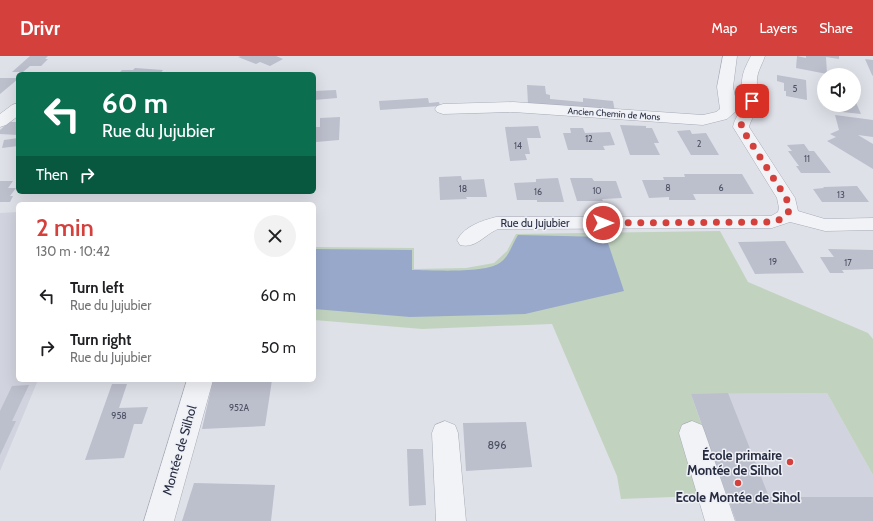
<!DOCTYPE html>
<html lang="en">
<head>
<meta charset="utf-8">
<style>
  :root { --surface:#fff; --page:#f2f2f2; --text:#202124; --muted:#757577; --accent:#d4413d }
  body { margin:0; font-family:Cabin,sans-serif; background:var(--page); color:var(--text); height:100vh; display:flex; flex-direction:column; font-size:15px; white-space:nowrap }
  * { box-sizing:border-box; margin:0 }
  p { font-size:13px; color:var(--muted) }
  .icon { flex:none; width:22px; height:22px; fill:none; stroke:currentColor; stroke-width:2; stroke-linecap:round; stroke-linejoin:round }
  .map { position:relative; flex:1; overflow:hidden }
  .panel { position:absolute; left:16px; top:146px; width:300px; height:180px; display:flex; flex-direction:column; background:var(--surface); border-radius:6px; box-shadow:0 4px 16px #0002 }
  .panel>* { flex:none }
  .hud { position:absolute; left:16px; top:16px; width:300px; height:122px; border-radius:6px; box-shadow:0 4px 16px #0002; background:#0b6e4f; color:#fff; overflow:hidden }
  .fabs { position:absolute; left:817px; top:12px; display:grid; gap:8px }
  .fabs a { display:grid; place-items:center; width:44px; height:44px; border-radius:50%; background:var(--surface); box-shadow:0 4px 16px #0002; font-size:20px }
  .pin { position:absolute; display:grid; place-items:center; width:34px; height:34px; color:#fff; margin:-17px; border-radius:8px; box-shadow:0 2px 6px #0006 }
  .me { position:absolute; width:44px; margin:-22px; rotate:90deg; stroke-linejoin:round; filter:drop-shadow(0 0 3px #0008) }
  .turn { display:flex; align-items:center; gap:14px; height:84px; padding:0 20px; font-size:18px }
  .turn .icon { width:52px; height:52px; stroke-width:2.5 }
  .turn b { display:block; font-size:28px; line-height:34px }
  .then { display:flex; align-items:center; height:38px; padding:0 20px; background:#0003; gap:8px; font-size:15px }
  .round { display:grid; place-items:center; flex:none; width:42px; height:42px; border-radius:21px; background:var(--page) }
  .overview { display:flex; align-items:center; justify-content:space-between; height:68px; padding:0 20px }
  h1 { font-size:24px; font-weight:600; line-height:30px; color:var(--accent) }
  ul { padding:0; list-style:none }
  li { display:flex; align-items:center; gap:12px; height:52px; padding:0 20px }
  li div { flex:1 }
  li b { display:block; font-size:15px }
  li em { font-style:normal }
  header { display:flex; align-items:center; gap:24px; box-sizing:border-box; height:56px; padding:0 20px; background:var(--accent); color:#fff }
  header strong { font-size:19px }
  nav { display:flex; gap:22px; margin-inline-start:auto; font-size:14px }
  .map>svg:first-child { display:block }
  .built { fill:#d1d3de }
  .green { fill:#c1d3bf }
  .water { fill:#98a8cb }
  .building { fill:#bcbfcc }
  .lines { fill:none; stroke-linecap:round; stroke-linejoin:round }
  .minor-casing { stroke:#a8abb7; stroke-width:1 }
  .minor { fill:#f2f3f7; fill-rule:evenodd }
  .route { stroke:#d4413d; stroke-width:7; stroke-dasharray:0 12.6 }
  .poi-dot { fill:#d4413d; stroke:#eef0f6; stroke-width:1.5 }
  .labels { text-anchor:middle; stroke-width:3; stroke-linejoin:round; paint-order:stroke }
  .number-label { font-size:9px; fill:#4c5164 }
  .far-street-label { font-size:9px; fill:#272c41; stroke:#eef0f6 }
  .street-label { font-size:11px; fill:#272c41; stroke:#eef0f6 }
  .near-number-label { font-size:11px; fill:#4c5164 }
  .near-street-label { font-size:13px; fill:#272c41; stroke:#eef0f6 }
  .near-poi-label { font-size:13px; font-weight:bold; fill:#272c41; stroke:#eef0f6; text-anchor:end }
</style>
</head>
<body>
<header>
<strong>Drivr</strong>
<nav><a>Map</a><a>Layers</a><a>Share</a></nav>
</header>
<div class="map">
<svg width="873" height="465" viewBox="0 0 873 465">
  <rect width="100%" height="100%" fill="#dfe1e9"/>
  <g class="built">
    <polygon points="18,156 18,324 38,324 0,415 0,157"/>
    <polygon points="827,337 873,419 873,465 736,465 691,338"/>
  </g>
  <polygon class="green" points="720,175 748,226 868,277 873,283 873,419 827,337 691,338 726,439 621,443 617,420 552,268 422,273 314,264 314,191 414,192 414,213 466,212 494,207 507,195 516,178"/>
  <path class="water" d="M518,179l88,2 18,54 -99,23 -115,3 -96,-8v-60l98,1v20c20,0 74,4 89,-8 9,-7 11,-18 17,-27z"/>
  <g class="building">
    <polygon points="30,0 48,0 45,3 48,3 41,10 30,10 23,16 12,16"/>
    <polygon points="241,0 276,0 283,3 270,10 260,6 256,8 238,1"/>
    <polygon points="797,0 806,2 806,0 839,0 839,3 826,1 827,18 796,12"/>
    <polygon points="865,3 873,4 873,20 872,19"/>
    <polygon points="135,12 163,14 160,18 118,18 122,14 133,14"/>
    <polygon points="777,19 806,24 807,44 786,40 786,35 784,35 784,27 777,25"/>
    <polygon points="0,22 16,22 18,23 0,38"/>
    <polygon points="527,29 545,30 546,38 550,39 550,43 583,46 583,42 613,45 615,56 528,48"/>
    <polygon points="336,34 337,42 314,44 314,35"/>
    <polygon points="428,42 429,47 439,46 440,50 380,54 379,45"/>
    <polygon points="854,42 861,58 842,56 839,49 854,49"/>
    <polygon points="835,59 873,64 873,81 858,79 873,88 873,113 827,85 836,81 830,78 839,74"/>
    <polygon points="340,61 339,84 316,86 315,71 320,71 320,62"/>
    <polygon points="9,66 18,66 18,79 0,78 0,74"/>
    <polygon points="620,69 646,70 646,72 652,72 659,87 654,87 660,99 630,99"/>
    <polygon points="538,70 541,82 527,82 530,98 525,98 527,104 510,105 505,71"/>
    <polygon points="570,72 583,72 585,77 610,76 615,89 603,90 605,94 568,94 563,77 571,77"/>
    <polygon points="690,74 692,78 706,77 719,99 691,99 677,75"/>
    <polygon points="18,82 18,90 2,92 4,84"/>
    <polygon points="804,88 809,95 814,95 831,117 801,117 796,110 799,110 788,95 792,95 787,89"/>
    <polygon points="684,118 742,118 754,138 693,138 696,144 669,144 669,141 649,142 642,124 664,124 663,121 685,121"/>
    <polygon points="461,120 462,124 484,123 487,141 466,141 467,143 440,144 439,121"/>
    <polygon points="558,122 564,146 537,146 537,144 517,144 514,127 536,126 536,123"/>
    <polygon points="570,122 592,122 594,125 616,125 622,142 602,143 603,145 577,145"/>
    <polygon points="0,125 13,125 8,132 16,132 10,140 13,140 10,146 0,146"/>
    <polygon points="857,130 869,146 822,146 813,133 824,132 823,131"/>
    <polygon points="785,185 804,217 755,218 738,186"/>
    <polygon points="828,193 873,194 873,213 842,214 844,217 830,217 820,201 834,201"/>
    <polygon points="213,324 272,324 265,370 202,373"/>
    <polygon points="112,328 127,328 119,352 148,351 142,368 134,368 124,402 85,404"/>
    <polygon points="29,329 12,365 16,365 0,399 0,355 12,330"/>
    <polygon points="728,337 769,441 873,441 873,465 736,465 691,338"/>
    <polygon points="526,366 532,411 466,415 463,367"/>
    <polygon points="407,393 423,393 426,449 409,450"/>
    <polygon points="194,427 275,429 271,465 182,465"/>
  </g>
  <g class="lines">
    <g class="minor-casing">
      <g id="minor">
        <polygon points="723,0 737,0 733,31 737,50 736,55 727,63 703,69 513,56 443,58 437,56 435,53 437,50 443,48 513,46 703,59 716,56 720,53 717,31"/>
        <path d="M751,0h14c-4,12 -9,16 -8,30 0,4 3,11 3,15 -1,8 -9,17 -11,26l46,71 3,13 27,8 48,-1v12l-48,1 -35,-9 -18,6 -274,1c-14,6 -22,20 -38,16l-3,-5c8,-14 24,-19 39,-23l275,-1 7,-4 1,-4 -2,-10 -44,-71c1,-9 10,-18 11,-26 1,-3 -2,-9 -2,-12 -1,-15 3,-21 9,-33z"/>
        <polygon points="18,47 18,60 6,69 0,71 0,58 12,49"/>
        <polygon points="187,324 213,324 174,465 144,465"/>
        <polygon points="445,365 455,369 458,377 466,465 436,465 432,377 435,369"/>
        <polygon points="692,365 702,369 705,377 735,465 705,465 679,377 682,369"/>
      </g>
    </g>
    <use href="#minor" class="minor"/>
  </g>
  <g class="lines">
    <path class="route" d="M603,167l169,-1c15,-4 21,-9 14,-24l-45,-71 1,-7 10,-19"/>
  </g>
  <g class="poi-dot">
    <circle cx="790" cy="406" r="4"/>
    <circle cx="738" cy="427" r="4"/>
  </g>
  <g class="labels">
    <g class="number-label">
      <text x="795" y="36">5</text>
      <text x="589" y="86">12</text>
      <text x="699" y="91">2</text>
      <text x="518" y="93">14</text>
      <text x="807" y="106">11</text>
      <text x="668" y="135">8</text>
      <text x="721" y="135">6</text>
      <text x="463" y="136">18</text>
      <text x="597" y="138">10</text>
      <text x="538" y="139">16</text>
      <text x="841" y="142">13</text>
      <text x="773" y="209">19</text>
      <text x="848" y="210">17</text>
      <text x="239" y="355">952A</text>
      <text x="119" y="363">958</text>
    </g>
    <g class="far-street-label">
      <text transform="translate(614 58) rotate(4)" y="3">Ancien Chemin de Mons</text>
    </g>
    <g class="street-label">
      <text x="535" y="171">Rue du Jujubier</text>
    </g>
    <g class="near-number-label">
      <text x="497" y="393">896</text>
    </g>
    <g class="near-street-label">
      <text transform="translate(179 394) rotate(-74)" y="5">Montée de Silhol</text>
    </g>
    <g class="near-poi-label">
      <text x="782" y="404">École primaire<tspan x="782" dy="15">Montée de Silhol</tspan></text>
      <text x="738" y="446" text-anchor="middle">Ecole Montée de Sihol</text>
    </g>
  </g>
</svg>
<div class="fabs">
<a><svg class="icon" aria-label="sound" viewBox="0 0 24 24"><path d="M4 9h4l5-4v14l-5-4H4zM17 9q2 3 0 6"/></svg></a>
</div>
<div class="pin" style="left:752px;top:45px;background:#d93025"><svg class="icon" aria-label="arrive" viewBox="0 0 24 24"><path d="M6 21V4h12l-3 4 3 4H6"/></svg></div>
<svg class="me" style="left:603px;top:167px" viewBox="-20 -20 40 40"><circle r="17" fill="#d4413d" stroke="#fff" stroke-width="3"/><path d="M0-11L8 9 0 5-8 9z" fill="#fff"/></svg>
<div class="hud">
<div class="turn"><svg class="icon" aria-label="left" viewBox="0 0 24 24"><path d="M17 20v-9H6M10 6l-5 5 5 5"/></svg><div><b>60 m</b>Rue du Jujubier</div></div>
<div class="then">Then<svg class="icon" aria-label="right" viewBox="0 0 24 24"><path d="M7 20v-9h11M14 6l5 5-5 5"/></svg></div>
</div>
<section class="panel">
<div class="overview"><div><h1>2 min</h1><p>130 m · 10:42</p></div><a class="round"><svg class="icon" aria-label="close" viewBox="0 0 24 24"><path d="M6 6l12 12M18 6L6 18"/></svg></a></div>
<ul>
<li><svg class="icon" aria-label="left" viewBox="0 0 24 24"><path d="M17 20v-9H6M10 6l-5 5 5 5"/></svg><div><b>Turn left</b><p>Rue du Jujubier</p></div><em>60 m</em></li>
<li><svg class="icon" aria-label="right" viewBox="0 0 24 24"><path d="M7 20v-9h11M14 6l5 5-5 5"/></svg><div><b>Turn right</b><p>Rue du Jujubier</p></div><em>50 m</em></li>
</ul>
</section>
</div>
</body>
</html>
